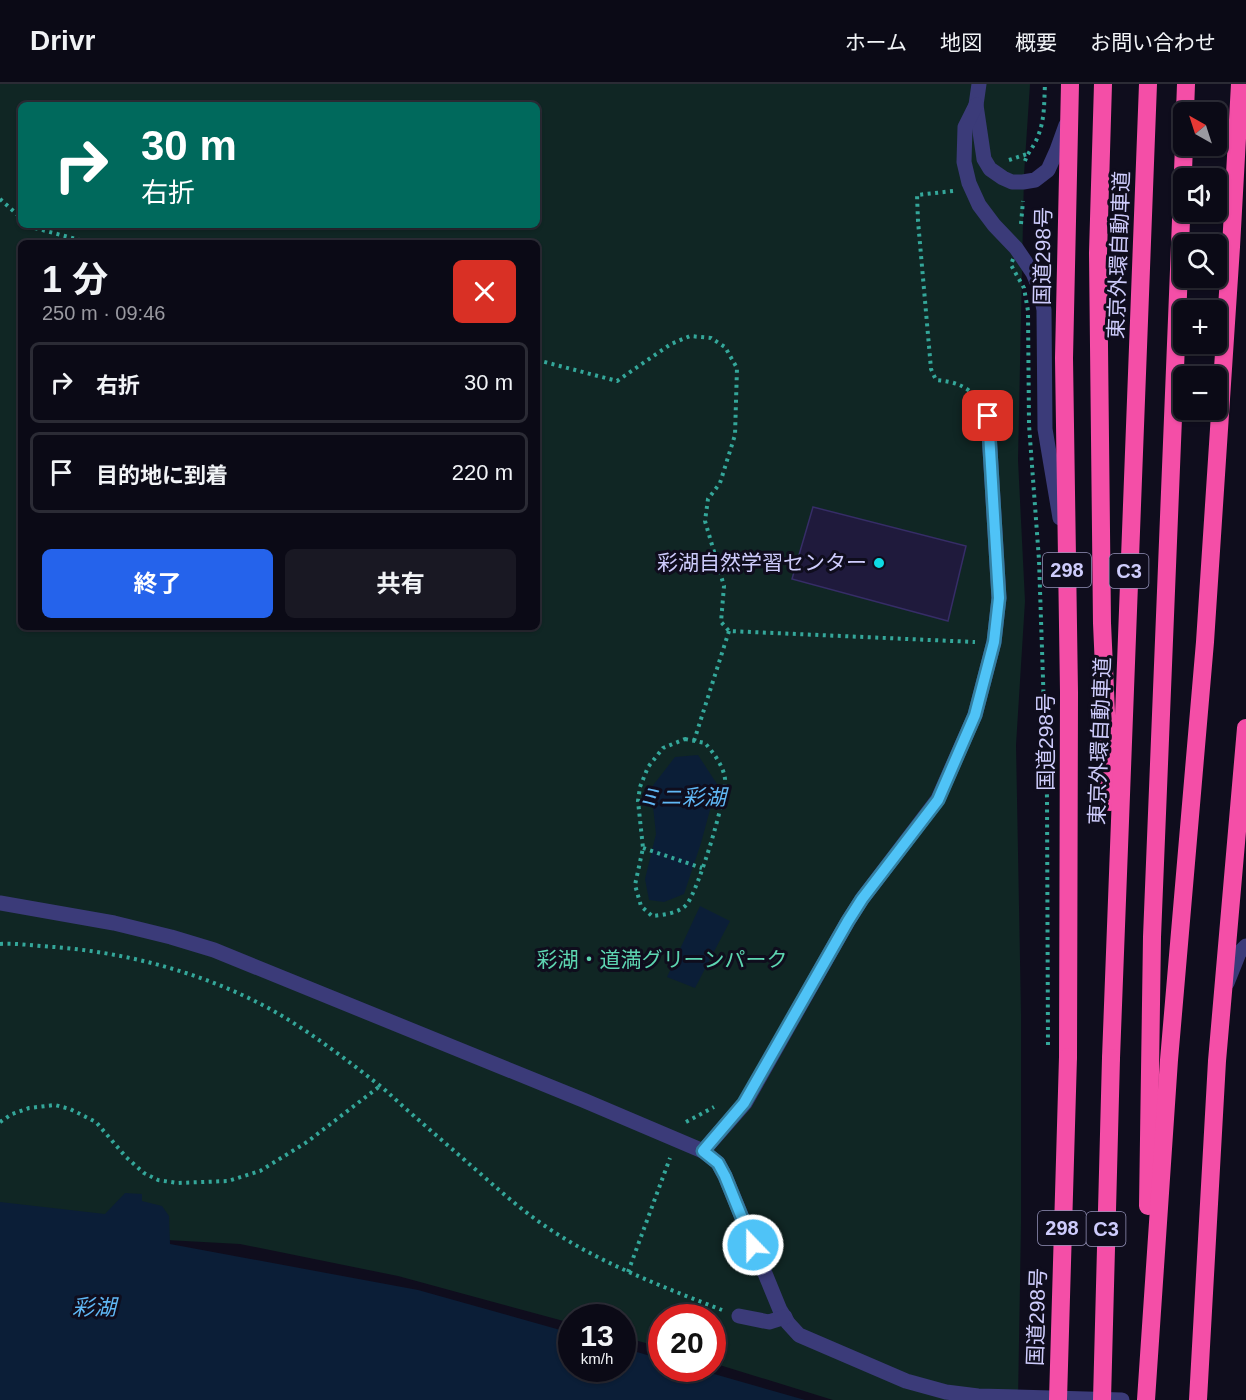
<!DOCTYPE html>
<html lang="ja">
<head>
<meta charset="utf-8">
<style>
  :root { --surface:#0b0a16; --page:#191823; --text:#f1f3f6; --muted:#9a9aa1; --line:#2b2b35; --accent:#2563eb }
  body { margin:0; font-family:Arial,"Noto Sans JP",sans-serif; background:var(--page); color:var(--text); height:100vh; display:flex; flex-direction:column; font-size:22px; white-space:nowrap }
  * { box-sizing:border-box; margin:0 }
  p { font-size:20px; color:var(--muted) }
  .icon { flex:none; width:33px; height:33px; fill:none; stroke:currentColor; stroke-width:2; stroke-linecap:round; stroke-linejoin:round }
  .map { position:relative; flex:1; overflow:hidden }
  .sheet { position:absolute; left:18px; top:156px; width:522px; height:390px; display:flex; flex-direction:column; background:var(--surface); border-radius:9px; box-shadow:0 2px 4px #0004,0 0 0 2px var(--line) }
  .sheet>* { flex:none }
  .top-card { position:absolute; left:18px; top:18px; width:522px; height:126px; border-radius:9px; box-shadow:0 2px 4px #0004,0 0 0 2px var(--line); background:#00695c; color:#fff; overflow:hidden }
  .needle { width:39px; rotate:321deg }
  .fabs { position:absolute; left:1173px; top:18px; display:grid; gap:12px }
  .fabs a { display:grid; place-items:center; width:54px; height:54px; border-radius:9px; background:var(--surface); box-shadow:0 2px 4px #0004,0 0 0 2px var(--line); font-size:30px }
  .speed { position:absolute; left:558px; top:1220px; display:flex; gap:12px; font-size:30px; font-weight:700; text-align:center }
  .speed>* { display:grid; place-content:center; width:78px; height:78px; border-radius:50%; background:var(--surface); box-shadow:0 2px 4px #0004,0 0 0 2px var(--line); line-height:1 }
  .speed small { font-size:15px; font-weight:400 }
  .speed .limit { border:9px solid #d22; background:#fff; color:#111 }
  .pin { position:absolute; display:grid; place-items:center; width:51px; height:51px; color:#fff; margin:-26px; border-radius:12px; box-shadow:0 3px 9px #0006 }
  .me { position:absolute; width:66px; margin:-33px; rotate:338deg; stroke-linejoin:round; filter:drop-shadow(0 0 4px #0008) }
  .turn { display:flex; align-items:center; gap:21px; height:126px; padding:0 24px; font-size:27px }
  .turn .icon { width:78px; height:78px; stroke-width:2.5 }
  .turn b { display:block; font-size:42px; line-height:51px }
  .round { display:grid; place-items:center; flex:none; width:63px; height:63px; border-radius:9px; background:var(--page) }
  .headline { display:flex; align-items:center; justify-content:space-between; height:102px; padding:0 24px }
  h1 { font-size:36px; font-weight:700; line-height:45px }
  .primary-button { display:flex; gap:12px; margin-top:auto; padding:12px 24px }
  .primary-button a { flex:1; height:69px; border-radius:9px; background:var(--accent); color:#fff; font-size:24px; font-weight:700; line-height:69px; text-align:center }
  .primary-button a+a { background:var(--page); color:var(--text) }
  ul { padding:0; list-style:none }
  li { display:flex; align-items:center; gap:18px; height:81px; margin:0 12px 9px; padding:0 12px; border:3px solid var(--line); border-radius:9px }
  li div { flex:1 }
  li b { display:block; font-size:22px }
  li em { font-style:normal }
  header { display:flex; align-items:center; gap:36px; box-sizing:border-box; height:84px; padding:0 30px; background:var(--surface); border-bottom:2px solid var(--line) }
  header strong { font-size:28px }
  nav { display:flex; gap:33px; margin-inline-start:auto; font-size:21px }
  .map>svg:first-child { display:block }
  .green { fill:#102624; fill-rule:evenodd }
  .water { fill:#0b1e37 }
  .building { fill:#1f1a3c; stroke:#362d67; stroke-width:1.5 }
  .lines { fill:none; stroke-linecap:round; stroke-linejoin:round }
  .path { stroke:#34a79a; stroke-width:4; stroke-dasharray:3 4.5; stroke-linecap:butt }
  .minor { stroke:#3b3b79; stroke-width:15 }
  .highway { stroke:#f44ea7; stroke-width:18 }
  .path-bridge { stroke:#34a79a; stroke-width:4; stroke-dasharray:3 4.5; stroke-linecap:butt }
  .highway-bridge { stroke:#f44ea7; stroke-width:18 }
  .route-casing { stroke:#337fa1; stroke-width:15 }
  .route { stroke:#4fc3f7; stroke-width:10 }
  .poi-dot { fill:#0edbe5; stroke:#0f0d1d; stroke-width:2 }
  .labels { text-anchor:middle; stroke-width:6; stroke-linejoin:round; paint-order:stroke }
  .shield { fill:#0f0d1d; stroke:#9593b9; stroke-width:1.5 }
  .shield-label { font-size:20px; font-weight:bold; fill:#ceccfc }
  .street-label { font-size:21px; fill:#ceccfc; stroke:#0f0d1d }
  .poi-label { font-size:21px; fill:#ceccfc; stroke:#0f0d1d; text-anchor:end }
  .park-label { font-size:21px; fill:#5dd6b1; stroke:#0f0d1d }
  .water-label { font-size:22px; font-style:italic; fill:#60b8f5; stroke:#0f0d1d }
</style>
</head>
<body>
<header>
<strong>Drivr</strong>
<nav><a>ホーム</a><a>地図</a><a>概要</a><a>お問い合わせ</a></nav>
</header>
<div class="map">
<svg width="1246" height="1316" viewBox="0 0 1246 1316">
  <rect width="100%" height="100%" fill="#0f0d1d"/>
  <path class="green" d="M0,0h1030l-6,91 -6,285 7,141 -9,144 5,269v210l-3,176h-185l-120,-37 -1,-46h-50l-1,30 -38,-10 -1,-20h-50l-1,6 -173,-47 -158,-32 -240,-13zM21,21h516v120h-516zM21,159h516v384h-516z"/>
  <g class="water">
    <polygon points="698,671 717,700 701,759 684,810 664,818 649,816 645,795 656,750 651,704 675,673"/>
    <polygon points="700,822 730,837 695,904 667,893"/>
    <polygon points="125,1109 142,1110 142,1117 162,1122 169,1132 170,1160 418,1206 571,1249 572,1284 622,1284 623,1264 661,1275 662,1284 693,1284 805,1316 0,1316 0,1118 105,1130"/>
  </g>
  <polygon class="building" points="813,423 966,462 948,537 792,495"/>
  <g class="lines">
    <g class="path">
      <polyline points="1009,76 1027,70"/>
      <path d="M1025,77c3,-9 10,-16 13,-25 7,-17 6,-34 7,-52"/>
      <path d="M953,107l-36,4 1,26 13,148 5,11c20,2 28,5 43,19"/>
      <polyline points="0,115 21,134"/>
      <polyline points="1021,140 1023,117"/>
      <polyline points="28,141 31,143 91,159"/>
      <polyline points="537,276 617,297 671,260 690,252 711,254 725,263 737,284 735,351 720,399 708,415 705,437 724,502 721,538 729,547 975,558"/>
      <path d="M685,655l20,4c8,9 19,24 20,36 1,20 -26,109 -38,125 -7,9 -24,11 -35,12l-11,-10 -6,-21 8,-37 -5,-47 2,-14 8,-20 15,-19z"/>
      <polyline points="694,657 729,547"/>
      <polyline points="643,764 702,784"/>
      <path d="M0,860c18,-1 36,2 54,3 78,6 157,28 225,67 35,21 68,46 100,71 10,8 18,16 27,24 23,20 46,40 69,60 23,20 45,40 70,57 54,37 116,60 177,84"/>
      <polyline points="0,1038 12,1030 29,1024 55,1021 70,1025 96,1038 126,1073 144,1089 158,1096 177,1099 228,1097 260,1087 307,1058 380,1002"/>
      <polyline points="686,1038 714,1023"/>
      <polyline points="628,1188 670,1074"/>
    </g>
    <g class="minor">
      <polyline points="979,0 976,21 984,75 990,85 1003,94 1012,98 1023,98 1035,96 1048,86 1057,66 1066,41"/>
      <polyline points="976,21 965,43 964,78 969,99 979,121 994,141 1016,164 1033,189 1040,205 1044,226 1045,345 1060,434"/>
      <polyline points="0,819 114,839 171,853 214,866 583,1016 703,1067 718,1079 725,1092 780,1226 788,1239 799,1251 906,1297 946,1308 978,1312 1122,1316"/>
      <polyline points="1227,899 1239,869 1246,862"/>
      <polyline points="703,1067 745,1019 848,837 862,815 938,715 975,631 994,558 999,514 988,332"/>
      <polyline points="739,1232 769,1238 785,1233"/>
    </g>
    <g class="highway">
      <polyline points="1103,0 1098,169 1102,539 1110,718"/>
      <polyline points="1185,28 1186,0"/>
      <polyline points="1068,973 1069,608 1064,274 1070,0"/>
      <polyline points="1111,974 1148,0"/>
      <polyline points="1148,1122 1152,853 1184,62"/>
      <polyline points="1146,1316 1169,976 1205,558 1231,163 1240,0"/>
      <polyline points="1198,1316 1217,977 1246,644"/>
    </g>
    <polyline class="path-bridge" points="1013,175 1011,181 1024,204 1028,227 1029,341 1039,476 1047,714 1048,964"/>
    <g class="highway-bridge">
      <polyline points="1058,1316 1068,973"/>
      <polyline points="1102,1316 1111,974"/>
    </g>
  </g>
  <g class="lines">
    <g class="route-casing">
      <polyline id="route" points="753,1161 725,1092 718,1079 703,1067 744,1019 848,837 862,815 938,716 975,631 994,558 999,514 988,332"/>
    </g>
    <use href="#route" class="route"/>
  </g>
  <circle class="poi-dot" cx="879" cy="479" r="6"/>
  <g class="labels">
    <g class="shield">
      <rect x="1043" y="469" width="48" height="34" rx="4.5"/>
      <rect x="1109.5" y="470" width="39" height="34" rx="4.5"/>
      <rect x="1038" y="1127" width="48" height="34" rx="4.5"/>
      <rect x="1086.5" y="1128" width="39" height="34" rx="4.5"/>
    </g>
    <g class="shield-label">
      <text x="1067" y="493">298</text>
      <text x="1129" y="494">C3</text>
      <text x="1062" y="1151">298</text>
      <text x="1106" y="1152">C3</text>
    </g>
    <g class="street-label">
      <text transform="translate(1119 171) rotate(-88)" y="7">東京外環自動車道</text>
      <text transform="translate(1043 172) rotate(-89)" y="7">国道298号</text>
      <text transform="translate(1100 657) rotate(-88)" y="7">東京外環自動車道</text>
      <text transform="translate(1046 658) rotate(-90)" y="7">国道298号</text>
      <text transform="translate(1037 1233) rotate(-88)" y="7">国道298号</text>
    </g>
    <g class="poi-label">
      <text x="867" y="486">彩湖自然学習センター</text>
    </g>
    <g class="park-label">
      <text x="662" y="883">彩湖・道満グリーンパーク</text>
    </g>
    <g class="water-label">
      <text x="682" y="721">ミニ彩湖</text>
      <text x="94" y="1231">彩湖</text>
    </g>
  </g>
</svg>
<div class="fabs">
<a><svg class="needle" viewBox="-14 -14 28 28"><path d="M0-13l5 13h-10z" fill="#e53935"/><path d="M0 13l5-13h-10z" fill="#9a9aa1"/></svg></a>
<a><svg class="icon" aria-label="sound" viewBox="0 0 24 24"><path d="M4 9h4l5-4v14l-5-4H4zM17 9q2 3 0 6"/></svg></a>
<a><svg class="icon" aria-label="search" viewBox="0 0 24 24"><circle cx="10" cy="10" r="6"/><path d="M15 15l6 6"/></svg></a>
<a>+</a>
<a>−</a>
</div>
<div class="speed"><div>13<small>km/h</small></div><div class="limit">20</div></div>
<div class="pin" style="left:988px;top:332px;background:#d93025"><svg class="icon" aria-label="arrive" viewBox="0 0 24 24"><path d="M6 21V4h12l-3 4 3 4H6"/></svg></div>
<svg class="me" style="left:753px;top:1161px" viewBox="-20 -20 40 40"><circle r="17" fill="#4fc3f7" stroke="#fff" stroke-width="3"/><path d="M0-11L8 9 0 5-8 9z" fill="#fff"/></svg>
<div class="top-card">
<div class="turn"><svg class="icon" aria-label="right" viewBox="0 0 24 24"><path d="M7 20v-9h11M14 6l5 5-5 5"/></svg><div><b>30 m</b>右折</div></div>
</div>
<section class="sheet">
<div class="headline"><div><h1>1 分</h1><p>250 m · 09:46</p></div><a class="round" style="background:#d93025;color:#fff"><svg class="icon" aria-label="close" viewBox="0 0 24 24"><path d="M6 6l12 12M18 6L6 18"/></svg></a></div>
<ul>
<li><svg class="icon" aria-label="right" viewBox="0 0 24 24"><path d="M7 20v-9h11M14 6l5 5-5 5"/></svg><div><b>右折</b></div><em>30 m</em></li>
<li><svg class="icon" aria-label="arrive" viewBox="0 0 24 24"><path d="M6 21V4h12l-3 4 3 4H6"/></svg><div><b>目的地に到着</b></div><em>220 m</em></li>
</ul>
<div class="primary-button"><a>終了</a><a>共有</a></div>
</section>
</div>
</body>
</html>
